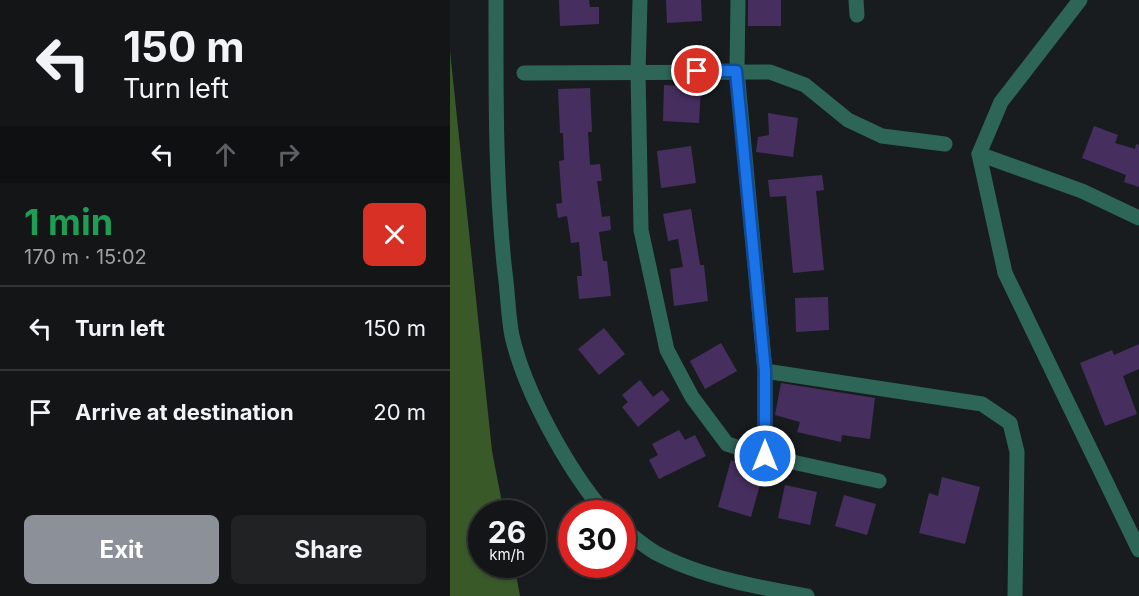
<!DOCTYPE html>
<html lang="en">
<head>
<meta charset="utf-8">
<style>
  :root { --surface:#131517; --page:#202224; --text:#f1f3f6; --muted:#9d9fa1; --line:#323436; --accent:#8c9099 }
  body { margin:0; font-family:Inter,sans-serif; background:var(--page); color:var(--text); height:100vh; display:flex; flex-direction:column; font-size:22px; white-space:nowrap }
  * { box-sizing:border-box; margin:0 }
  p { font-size:20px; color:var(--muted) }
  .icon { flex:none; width:33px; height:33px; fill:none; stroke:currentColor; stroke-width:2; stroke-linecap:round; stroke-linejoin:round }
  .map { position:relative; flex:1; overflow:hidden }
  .side { display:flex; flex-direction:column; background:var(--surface); width:450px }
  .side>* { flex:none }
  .banner { background:#131517; color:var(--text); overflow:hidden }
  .speed { position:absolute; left:18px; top:500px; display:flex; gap:12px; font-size:30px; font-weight:700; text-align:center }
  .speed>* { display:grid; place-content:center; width:78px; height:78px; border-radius:50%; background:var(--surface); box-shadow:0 2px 4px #0004,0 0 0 2px var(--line); line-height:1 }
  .speed small { font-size:15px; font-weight:400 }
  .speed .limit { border:9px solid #d22; background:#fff; color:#111 }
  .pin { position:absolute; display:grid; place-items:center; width:51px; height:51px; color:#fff; margin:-26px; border:3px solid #fff; border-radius:50%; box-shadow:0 2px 6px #0007 }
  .me { position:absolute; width:66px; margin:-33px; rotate:0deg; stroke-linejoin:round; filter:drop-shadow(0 0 4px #0008) }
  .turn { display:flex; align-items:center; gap:21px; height:126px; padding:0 24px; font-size:27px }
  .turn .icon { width:78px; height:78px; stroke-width:2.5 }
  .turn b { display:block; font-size:42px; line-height:51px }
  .lanes { display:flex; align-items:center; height:57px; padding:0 24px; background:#0003; justify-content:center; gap:30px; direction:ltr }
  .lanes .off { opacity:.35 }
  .round { display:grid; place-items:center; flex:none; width:63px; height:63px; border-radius:9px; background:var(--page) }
  .summary { display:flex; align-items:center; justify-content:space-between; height:102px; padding:0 24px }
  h1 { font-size:36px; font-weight:700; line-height:45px; color:#1e9e55 }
  .primary-button { display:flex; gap:12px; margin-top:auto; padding:12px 24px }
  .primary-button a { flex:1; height:69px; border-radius:9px; background:var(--accent); color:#fff; font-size:24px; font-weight:700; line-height:69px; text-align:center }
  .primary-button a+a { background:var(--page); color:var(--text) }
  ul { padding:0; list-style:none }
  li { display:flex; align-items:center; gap:18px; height:84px; padding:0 24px; border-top:2px solid var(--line) }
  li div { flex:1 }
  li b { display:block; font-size:22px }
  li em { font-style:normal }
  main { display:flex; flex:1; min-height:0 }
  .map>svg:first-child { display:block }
  .forest { fill:#395929 }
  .building { fill:#462f5f }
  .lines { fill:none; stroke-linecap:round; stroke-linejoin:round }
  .minor { stroke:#2d6657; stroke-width:15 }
  .route-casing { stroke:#114b97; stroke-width:15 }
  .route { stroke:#1a73e8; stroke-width:10 }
</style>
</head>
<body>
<main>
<section class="side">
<div class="banner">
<div class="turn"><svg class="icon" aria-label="left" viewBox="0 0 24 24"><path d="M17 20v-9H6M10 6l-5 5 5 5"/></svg><div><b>150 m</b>Turn left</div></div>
<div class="lanes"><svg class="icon" aria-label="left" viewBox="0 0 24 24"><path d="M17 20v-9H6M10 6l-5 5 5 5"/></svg><svg class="icon off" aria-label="ahead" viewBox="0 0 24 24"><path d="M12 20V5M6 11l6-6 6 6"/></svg><svg class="icon off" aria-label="right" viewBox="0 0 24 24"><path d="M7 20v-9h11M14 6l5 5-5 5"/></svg></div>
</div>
<div class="summary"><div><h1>1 min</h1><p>170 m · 15:02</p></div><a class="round" style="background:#d93025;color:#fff"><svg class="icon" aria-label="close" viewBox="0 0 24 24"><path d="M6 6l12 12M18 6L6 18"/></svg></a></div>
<ul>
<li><svg class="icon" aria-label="left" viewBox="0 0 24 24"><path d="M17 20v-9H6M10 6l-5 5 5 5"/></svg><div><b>Turn left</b></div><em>150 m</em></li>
<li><svg class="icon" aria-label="arrive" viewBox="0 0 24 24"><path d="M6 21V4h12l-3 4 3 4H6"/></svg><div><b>Arrive at destination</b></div><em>20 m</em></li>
</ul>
<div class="primary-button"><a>Exit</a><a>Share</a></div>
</section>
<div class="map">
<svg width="689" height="596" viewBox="0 0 689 596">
  <rect width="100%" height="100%" fill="#191c1f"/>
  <polygon class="forest" points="0,51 42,451 54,513 32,513 32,564 64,564 70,596 0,596"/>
  <g class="building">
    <polygon points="109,0 139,0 140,7 149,7 149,24 110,26"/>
    <polygon points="216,0 251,0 252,21 217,23"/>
    <rect x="298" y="0" width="33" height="26"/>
    <polygon points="214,85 251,87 249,123 213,121"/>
    <polygon points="140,88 142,132 138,132 140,165 150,164 152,181 147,181 152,217 160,216 161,230 149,232 153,261 157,261 161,296 129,299 127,276 132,276 129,242 121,243 117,216 108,218 106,204 112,203 109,161 114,160 113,133 110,133 108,89"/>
    <polygon points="318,113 348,118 343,157 306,152 308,137 319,135"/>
    <polygon points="644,126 668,135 665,143 685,149 686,144 689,145 689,187 674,182 676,175 632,158"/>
    <polygon points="241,146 246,183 211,188 207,151"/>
    <polygon points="372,175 374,190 366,191 374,270 343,273 336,196 320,197 318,180"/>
    <polygon points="241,209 250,265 254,265 258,301 224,306 220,269 233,267 228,239 218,241 213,214"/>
    <polygon points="378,297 379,330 346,332 345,298"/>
    <polygon points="154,328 175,354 149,375 128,349"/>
    <polygon points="271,343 287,371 255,389 240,361"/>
    <polygon points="689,344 689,369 673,376 687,414 655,426 630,363 662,350 664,355"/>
    <polygon points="190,380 203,397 212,390 220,400 188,427 172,407 178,402 172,395"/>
    <polygon points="331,383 425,398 420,439 392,435 391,442 347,432 350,422 325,415"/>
    <polygon points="229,430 235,440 245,435 256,456 209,479 199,460 208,455 202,444"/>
    <polygon points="281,460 314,470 301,517 268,507"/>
    <polygon points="492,477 530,487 515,544 469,533 479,493 488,496"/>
    <polygon points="335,485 367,492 360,525 328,518"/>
    <polygon points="394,495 426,504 417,535 385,526"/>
  </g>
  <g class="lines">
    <g class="minor">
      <path d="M46,0c0,91 -1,182 9,273 3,21 3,43 7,63 13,56 56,134 93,177"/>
      <polyline points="190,0 188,72 191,230 217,350 242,397 277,444 315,456 429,481"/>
      <polyline points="288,0 287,71 315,371 315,456"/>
      <polyline points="406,0 407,15"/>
      <polyline points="630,0 551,102 529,154 555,273 689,550"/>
      <polyline points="74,73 320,72 355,85 398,120 432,136 495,144"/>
      <polyline points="529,154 632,191 689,218"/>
      <polyline points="315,371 532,404 560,423 567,452 565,596"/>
      <path d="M172,528c11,8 22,18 34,25 45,24 101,34 151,43"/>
    </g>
  </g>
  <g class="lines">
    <g class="route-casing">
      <polyline id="route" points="247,71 286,71 315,371 315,456"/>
    </g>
    <use href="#route" class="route"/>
  </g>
</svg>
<div class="speed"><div>26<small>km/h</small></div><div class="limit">30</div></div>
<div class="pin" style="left:247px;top:71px;background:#d93025"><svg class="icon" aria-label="arrive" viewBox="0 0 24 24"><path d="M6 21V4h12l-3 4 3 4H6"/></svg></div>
<svg class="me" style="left:315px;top:456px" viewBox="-20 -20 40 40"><circle r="17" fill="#1a73e8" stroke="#fff" stroke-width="3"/><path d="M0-11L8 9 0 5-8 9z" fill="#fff"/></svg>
</div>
</main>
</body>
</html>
